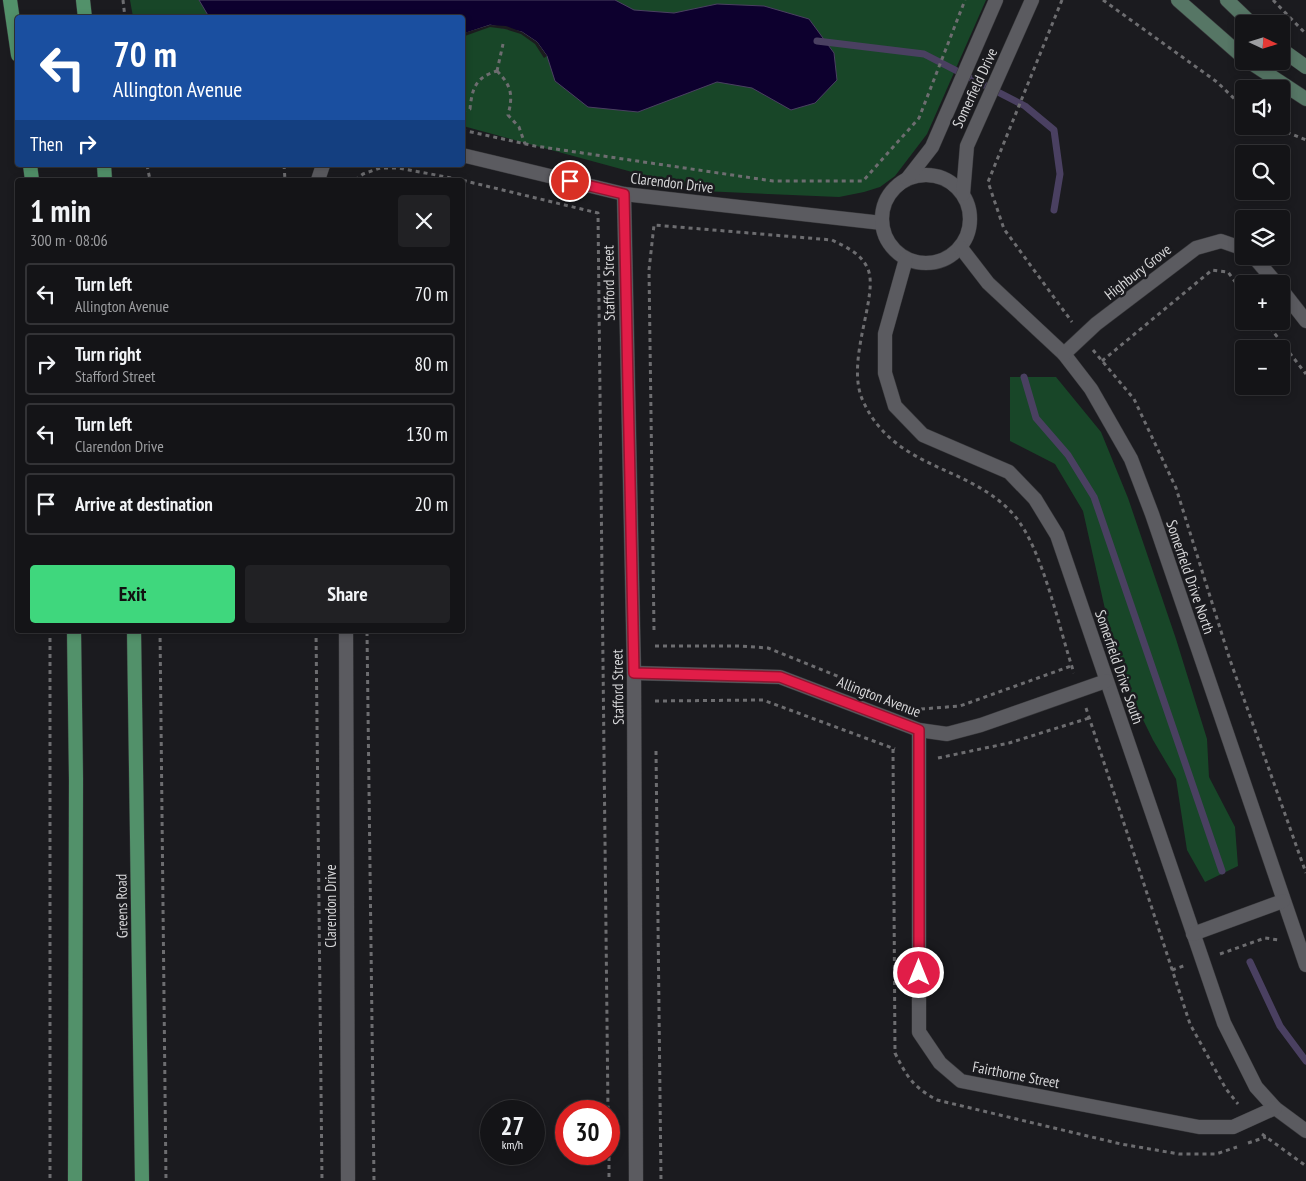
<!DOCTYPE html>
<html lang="en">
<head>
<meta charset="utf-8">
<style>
  :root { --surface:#141417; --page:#212124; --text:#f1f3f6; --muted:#9d9ea1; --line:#333336; --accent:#3fd77d }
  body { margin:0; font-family:"PT Sans Narrow",sans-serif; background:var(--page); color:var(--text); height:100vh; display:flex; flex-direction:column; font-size:19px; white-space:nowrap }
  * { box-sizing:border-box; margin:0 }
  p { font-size:16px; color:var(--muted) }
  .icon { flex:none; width:28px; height:28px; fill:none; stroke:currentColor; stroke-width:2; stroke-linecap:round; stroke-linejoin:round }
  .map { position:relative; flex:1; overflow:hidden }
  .sheet { position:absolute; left:15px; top:178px; width:450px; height:455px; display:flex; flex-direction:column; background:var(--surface); border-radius:5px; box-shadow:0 2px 8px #0003,0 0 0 1px var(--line) }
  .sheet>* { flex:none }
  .hud { position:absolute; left:15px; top:15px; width:450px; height:152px; border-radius:5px; box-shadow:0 2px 8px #0003,0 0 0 1px var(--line); background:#1a4fa0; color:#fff; overflow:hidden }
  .needle { width:32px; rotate:94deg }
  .fabs { position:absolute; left:1235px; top:15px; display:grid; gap:10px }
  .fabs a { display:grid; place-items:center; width:55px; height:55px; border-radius:5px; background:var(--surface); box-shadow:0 2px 8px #0003,0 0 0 1px var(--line); font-size:25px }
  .speed { position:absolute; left:480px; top:1100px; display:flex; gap:10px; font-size:25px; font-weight:700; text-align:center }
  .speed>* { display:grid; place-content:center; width:65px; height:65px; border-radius:50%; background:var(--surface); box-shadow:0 2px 8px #0003,0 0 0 1px var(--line); line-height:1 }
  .speed small { font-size:12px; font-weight:400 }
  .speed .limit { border:8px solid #d22; background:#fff; color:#111 }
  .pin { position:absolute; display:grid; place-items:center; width:42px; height:42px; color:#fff; margin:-21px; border:2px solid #fff; border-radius:50%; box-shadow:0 1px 5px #0007 }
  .me { position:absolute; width:55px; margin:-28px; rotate:0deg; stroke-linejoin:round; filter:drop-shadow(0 0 4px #0008) }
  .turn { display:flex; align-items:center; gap:18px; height:105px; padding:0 15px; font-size:22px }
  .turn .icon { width:65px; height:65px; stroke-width:2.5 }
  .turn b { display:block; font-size:35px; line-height:42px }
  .then { display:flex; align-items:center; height:48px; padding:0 15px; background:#0003; gap:10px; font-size:19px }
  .round { display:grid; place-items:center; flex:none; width:52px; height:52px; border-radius:5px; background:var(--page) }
  .headline { display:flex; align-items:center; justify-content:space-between; height:85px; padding:0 15px }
  h1 { font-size:30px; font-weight:800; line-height:38px }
  .button { display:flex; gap:10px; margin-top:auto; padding:10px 15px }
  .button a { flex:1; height:58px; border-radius:5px; background:var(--accent); color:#111; font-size:20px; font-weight:800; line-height:58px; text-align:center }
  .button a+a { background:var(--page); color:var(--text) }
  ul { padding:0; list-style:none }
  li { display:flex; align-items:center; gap:15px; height:62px; margin:0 10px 8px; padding:0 5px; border:2px solid var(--line); border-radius:5px }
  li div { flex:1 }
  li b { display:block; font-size:19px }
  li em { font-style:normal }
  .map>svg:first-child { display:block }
  .green { fill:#184628 }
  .water { fill:#0d002e; stroke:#4a4061 }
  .pier { fill:#1b1b1f }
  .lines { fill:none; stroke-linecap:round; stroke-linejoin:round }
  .stream { stroke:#4a4061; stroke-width:7 }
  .minor-casing { stroke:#38383b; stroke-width:15 }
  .secondary-casing { stroke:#38383b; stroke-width:15 }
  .primary-casing { stroke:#38383b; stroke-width:15 }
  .path { stroke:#6d6d70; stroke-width:3; stroke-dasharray:4 4; stroke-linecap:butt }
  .minor { stroke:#5b5b60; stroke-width:14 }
  .secondary { stroke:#567665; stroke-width:14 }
  .primary { stroke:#52916a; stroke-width:14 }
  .route-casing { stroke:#92132f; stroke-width:12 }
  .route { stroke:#e11d48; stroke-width:9 }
  .labels { text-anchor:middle; stroke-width:5; stroke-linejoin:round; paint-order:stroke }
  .street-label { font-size:15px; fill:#d7d7d9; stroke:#1b1b1f }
</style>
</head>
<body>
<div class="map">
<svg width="1306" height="1181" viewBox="0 0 1306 1181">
  <rect width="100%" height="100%" fill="#1b1b1f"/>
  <g class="green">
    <polygon points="130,0 986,0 927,134 895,176 880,187 864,192 839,197 702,191 463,126 462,18 133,17"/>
    <polygon points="1010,377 1056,377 1101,432 1128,498 1176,639 1207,739 1209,777 1235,827 1238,866 1205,882 1187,850 1176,779 1153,740 1123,679 1111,636 1083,511 1055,464 1010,441"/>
  </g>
  <polygon class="water" points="199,0 615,0 634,10 674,13 717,4 764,6 809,19 834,53 837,80 815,103 791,110 752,88 717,82 638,112 588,107 555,81 547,56 537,42 522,32 490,25 463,34 462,18 209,17"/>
  <polygon class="pier" points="490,25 506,26 522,32 537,42 547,56 544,58 535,44 521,34 505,29 490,27 462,37 464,33"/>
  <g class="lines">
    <g class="stream">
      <polyline points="817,41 924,54 1025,106 1054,130 1060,174 1054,210"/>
      <polyline points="1024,377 1036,418 1068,455 1094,497 1222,871"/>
      <polyline points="1250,962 1280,1026 1306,1061"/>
    </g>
    <g class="minor-casing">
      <g id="minor">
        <polyline points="462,155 624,194 882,223"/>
        <circle cx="926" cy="219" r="44"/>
        <polyline points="907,179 932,147 996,0"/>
        <polyline points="318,180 323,165"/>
        <polyline points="624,194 634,673 636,1181"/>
        <polyline points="963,194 967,146 1032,0"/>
        <polyline points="961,248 988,283 1064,354 1091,389 1131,459 1152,514 1306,965"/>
        <polyline points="1253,256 1277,284"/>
        <polyline points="906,259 885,334 885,373 895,406 923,435 1009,472 1035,499 1057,535 1224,1023 1256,1087 1275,1108 1306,1131"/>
        <polyline points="1281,289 1306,321"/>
        <polyline points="1064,354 1096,324 1196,248 1221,241 1244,249"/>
        <polyline points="346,630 348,1181"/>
        <polyline points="634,673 780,677 919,730 947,734 981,725 1106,681"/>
        <polyline points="919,730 919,1032 940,1063 961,1081 1199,1127 1233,1127 1275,1108"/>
        <polyline points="1193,934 1283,901"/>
      </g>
    </g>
    <g class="secondary-casing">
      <g id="secondary">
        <polyline points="1178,0 1244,58"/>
        <polyline points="1227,0 1252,24"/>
        <polyline points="1281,49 1306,67"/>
        <polyline points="1248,61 1306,99"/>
      </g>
    </g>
    <g class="primary-casing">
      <g id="primary">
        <polyline points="10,0 18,55"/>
        <polyline points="83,0 85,18"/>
        <polyline points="30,165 32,180"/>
        <polyline points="104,165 105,180"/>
        <polyline points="74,630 76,779 75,1181"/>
        <polyline points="134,630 142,1181"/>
      </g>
    </g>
    <g class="path">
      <polyline points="123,0 125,18"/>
      <polyline points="1062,0 988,182 1004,229 1072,322"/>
      <polyline points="1103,0 1217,82 1244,108"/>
      <polyline points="1273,0 1306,34"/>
      <path d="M497,71c15,15 16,25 11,44l11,12 6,17"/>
      <polyline points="497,71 503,44"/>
      <path d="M462,111l8,-2c2,-21 6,-32 27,-38"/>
      <polyline points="1272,126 1306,140"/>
      <polyline points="462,130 535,146 773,181 863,181 919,118 965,0"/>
      <polyline points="147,165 150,180"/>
      <polyline points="284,165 285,180"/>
      <polyline points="355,180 363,174 380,168 399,168 457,179 598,213 608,1111"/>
      <polyline points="1265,321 1306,374"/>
      <polyline points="1093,350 1134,399 1176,488 1230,660 1306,873"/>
      <polyline points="1102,361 1212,270 1228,272 1244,294"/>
      <polyline points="50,630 50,1181"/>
      <polyline points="160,630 166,1181"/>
      <polyline points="316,630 322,1181"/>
      <path d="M654,630l-5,-360 5,-45 178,15c14,7 28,13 35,27 14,26 -23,93 -4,134 32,70 106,63 151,114 29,34 45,114 60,158"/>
      <polyline points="367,632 374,1181"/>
      <polyline points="655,646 740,646 768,648 852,682"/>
      <polyline points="655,701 763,700 895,749"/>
      <polyline points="1086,708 1190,1024 1226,1089 1238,1104"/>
      <polyline points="921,709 960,706 1071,666"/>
      <path d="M893,749l2,304c12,24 18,34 42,47l184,44 58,10h37l21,-7"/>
      <polyline points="656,751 661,1181"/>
      <polyline points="938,758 1009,743 1089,718"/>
      <polyline points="1220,954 1265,938 1279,940"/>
      <polyline points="1172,970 1186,965"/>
      <polyline points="1262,1134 1306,1166"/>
      <polyline points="1248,1143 1266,1137"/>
      <polyline points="609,1149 609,1181"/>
    </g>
    <use href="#minor" class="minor"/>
    <use href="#secondary" class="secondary"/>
    <use href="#primary" class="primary"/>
  </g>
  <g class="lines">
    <g class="route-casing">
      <polyline id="route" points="570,181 624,194 634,673 780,677 919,730 919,973"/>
    </g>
    <use href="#route" class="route"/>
  </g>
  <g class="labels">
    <g class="street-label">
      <text transform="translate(975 88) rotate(-65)" y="5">Somerfield Drive</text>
      <text transform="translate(672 183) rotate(7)" y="5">Clarendon Drive</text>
      <text transform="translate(1138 272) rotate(-38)" y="5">Highbury Grove</text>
      <text transform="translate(609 283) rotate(-91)" y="5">Stafford Street</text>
      <text transform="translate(1190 577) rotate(71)" y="5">Somerfield Drive North</text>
      <text transform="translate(1119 667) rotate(71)" y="5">Somerfield Drive South</text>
      <text transform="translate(618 687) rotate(-91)" y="5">Stafford Street</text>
      <text transform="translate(879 697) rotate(21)" y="5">Allington Avenue</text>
      <text transform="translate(122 906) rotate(-91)" y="5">Greens Road</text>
      <text transform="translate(331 906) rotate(-90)" y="5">Clarendon Drive</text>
      <text transform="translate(1016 1075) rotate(11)" y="5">Fairthorne Street</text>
    </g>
  </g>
</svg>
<div class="fabs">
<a><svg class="needle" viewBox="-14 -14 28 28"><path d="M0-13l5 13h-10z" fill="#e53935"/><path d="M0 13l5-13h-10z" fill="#9d9ea1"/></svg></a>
<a><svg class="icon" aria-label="sound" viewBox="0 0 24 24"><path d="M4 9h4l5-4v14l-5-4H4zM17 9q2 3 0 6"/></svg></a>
<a><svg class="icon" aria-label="search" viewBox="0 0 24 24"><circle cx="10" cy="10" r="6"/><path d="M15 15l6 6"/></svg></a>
<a><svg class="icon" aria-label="layers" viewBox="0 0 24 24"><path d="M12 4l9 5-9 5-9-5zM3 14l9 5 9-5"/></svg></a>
<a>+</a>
<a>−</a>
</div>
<div class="speed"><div>27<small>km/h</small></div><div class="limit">30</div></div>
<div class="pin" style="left:570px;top:181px;background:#d93025"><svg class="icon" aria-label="arrive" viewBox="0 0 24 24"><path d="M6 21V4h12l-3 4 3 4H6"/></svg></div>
<svg class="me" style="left:919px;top:973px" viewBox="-20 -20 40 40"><circle r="17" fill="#e11d48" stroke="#fff" stroke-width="3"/><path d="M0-11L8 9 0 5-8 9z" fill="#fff"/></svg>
<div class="hud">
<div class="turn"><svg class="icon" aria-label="left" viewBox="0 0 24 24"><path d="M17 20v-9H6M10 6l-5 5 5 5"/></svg><div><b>70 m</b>Allington Avenue</div></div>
<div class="then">Then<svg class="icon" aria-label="right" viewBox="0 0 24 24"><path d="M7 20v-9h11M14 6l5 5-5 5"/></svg></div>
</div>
<section class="sheet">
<div class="headline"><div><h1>1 min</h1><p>300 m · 08:06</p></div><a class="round"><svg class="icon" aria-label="close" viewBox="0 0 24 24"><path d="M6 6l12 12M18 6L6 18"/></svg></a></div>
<ul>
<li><svg class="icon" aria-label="left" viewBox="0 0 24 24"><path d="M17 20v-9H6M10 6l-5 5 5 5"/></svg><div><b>Turn left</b><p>Allington Avenue</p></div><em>70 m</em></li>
<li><svg class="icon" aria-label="right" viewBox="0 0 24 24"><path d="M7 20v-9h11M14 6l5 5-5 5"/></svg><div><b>Turn right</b><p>Stafford Street</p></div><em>80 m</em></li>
<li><svg class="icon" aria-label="left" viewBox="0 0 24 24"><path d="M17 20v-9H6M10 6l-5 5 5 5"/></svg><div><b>Turn left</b><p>Clarendon Drive</p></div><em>130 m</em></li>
<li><svg class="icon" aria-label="arrive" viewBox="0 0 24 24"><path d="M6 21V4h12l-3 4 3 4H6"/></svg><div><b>Arrive at destination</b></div><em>20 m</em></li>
</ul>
<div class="button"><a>Exit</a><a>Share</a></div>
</section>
</div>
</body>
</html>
